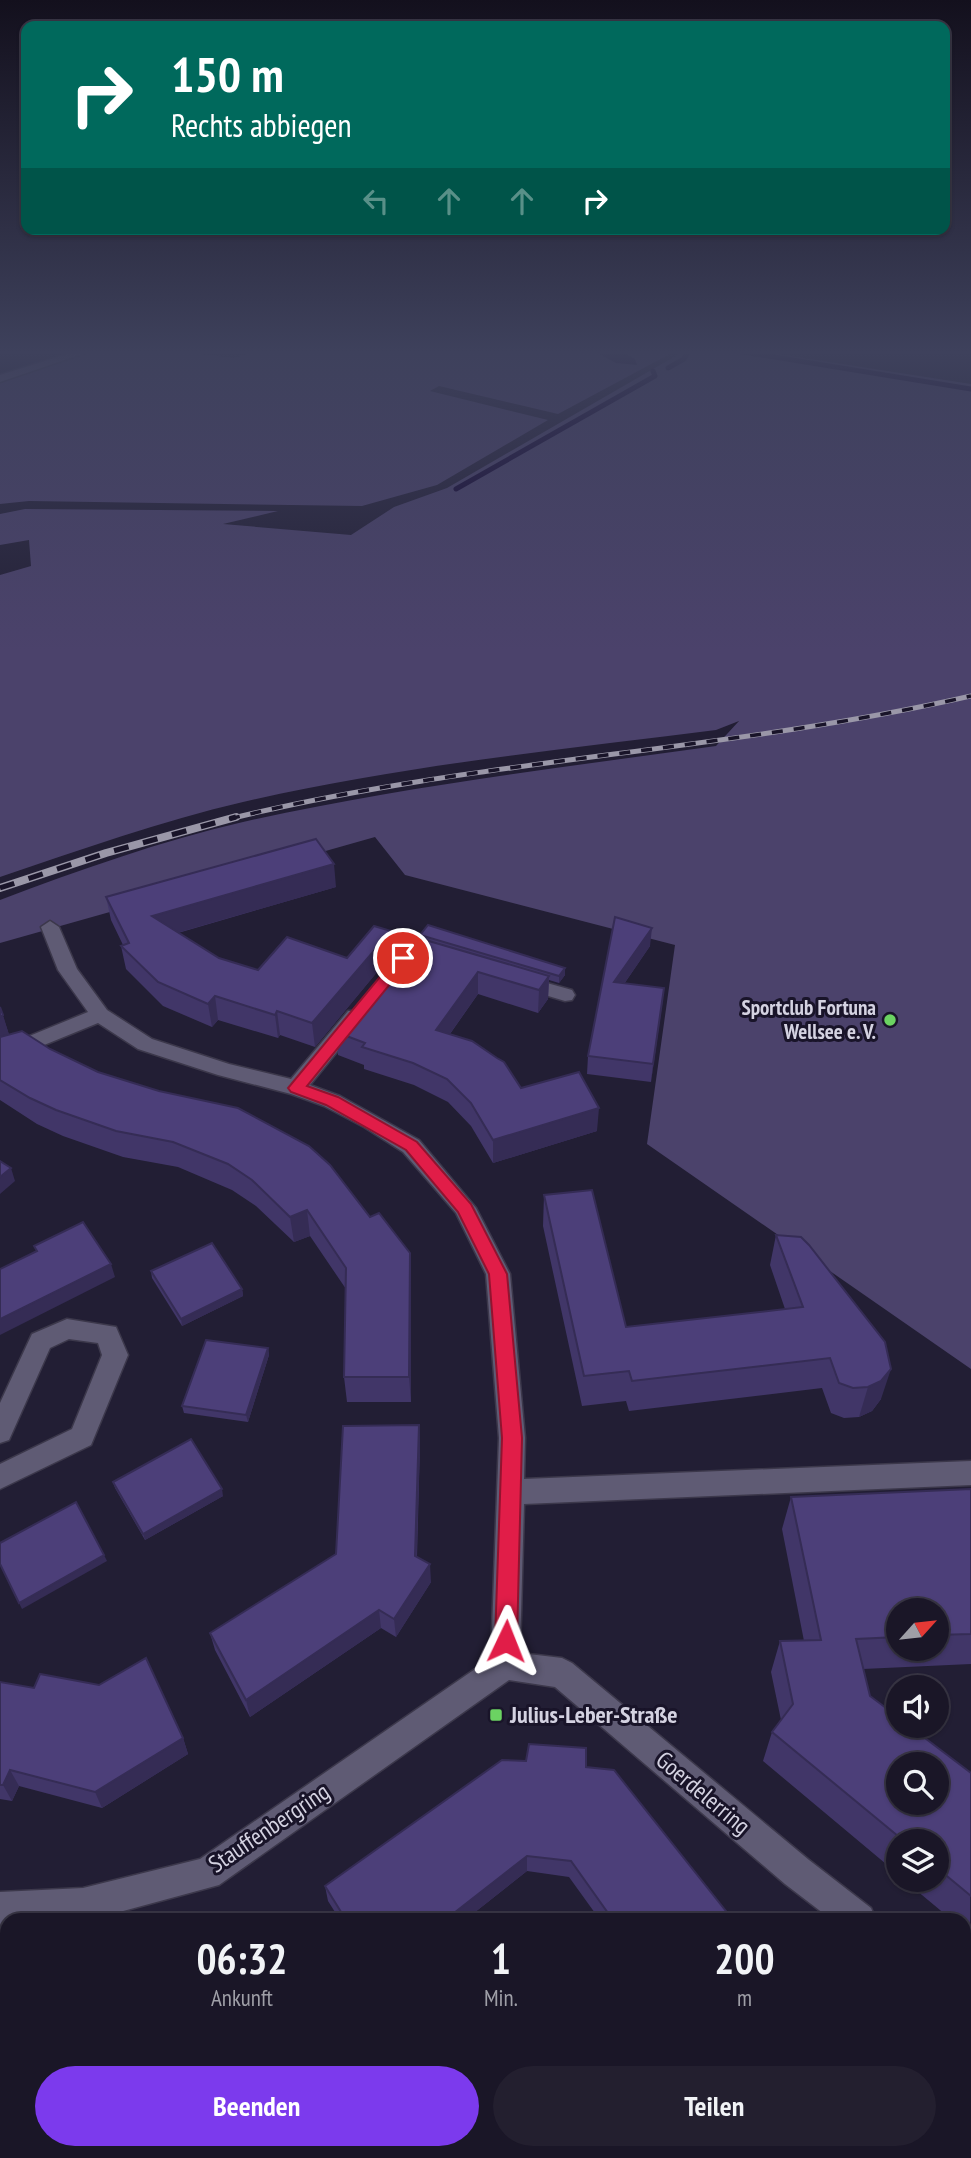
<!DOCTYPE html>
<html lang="de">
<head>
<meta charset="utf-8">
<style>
  :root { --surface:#1a1627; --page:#231f2f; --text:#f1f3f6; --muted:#9f9fa7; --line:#383544; --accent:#7c3aed }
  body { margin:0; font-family:"PT Sans Narrow",sans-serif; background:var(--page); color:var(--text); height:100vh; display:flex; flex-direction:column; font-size:26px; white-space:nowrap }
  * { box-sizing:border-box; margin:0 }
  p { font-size:23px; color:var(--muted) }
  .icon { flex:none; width:38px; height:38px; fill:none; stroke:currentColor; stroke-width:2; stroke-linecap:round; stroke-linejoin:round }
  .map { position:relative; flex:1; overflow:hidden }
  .side { position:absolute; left:0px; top:1913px; width:971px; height:247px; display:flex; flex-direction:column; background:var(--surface); border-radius:21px 21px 0 0; box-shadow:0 2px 5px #0004,0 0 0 2px var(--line) }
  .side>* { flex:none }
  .hud { position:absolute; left:21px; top:21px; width:929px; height:214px; border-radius:14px; box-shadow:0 2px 5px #0004,0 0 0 2px var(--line); background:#00695c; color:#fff; overflow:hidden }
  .needle { width:46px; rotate:63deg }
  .tools { position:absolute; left:886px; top:1598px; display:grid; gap:14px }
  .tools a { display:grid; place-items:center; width:63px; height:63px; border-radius:50%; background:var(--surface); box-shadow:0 2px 5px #0004,0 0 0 2px var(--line); font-size:35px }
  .pin { position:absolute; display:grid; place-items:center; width:60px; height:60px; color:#fff; margin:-30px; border:4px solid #fff; border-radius:50%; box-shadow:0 2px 7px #0007 }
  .me { position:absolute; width:77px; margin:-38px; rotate:2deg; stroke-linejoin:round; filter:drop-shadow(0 0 5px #0008) }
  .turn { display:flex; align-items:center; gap:24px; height:147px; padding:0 35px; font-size:32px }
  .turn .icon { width:91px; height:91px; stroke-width:2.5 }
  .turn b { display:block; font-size:49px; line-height:60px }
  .lanes { display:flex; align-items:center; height:66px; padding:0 35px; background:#0003; justify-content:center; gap:35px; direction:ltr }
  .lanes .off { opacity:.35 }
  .eta { display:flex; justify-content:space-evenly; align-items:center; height:119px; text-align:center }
  .eta b { font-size:42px; font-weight:700; line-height:49px }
  .primary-button { display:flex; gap:14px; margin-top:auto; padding:14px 35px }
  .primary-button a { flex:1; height:80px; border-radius:42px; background:var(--accent); color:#fff; font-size:28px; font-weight:700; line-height:80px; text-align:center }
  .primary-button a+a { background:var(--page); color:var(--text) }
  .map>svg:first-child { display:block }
  .green { fill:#4b426b }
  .water { fill:#0f002e }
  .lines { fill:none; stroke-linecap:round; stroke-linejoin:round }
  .stream { stroke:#0f002e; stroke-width:5 }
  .minor-casing { stroke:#3c384b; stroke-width:3 }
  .minor { fill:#5f5b74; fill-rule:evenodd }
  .rail-far1-casing { stroke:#9a97a8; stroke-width:5 }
  .rail-casing { stroke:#9a97a8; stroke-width:8 }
  .rail-far1 { stroke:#191429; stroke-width:3.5; stroke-dasharray:11; stroke-linecap:butt }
  .rail { stroke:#191429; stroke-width:5; stroke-dasharray:15; stroke-linecap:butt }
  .wall { fill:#413668; fill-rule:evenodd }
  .shaded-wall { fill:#352c55 }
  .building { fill:#4c3f79; stroke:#352c55; stroke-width:2; fill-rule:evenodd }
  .route { fill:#e11d48; stroke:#92132f; stroke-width:2 }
  .poi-dot { fill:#6bd362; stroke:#191429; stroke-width:2.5 }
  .labels { text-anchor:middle; stroke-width:6; stroke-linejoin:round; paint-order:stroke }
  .poi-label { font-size:21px; font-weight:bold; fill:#d4d2e1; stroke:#191429; text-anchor:end }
  .near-poi-label { font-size:24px; font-weight:bold; fill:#d4d2e1; stroke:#191429; text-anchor:start }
  .near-street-label { font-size:24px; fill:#d4d2e1; stroke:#191429 }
</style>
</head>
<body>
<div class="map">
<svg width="971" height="2158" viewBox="0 0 971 2158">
  <rect width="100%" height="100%" fill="#221e34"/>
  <g class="green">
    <polygon points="96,350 168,350 234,358 259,350 564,350 579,353 600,354 616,363 619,350 670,350 668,355 558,414 439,386 430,391 548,420 437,485 362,506 29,501 0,504 0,383"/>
    <path d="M679,350h74l218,34v985l-324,-225 28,-199 -270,-70 -30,-38 -375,106v-43c79,-30 161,-59 243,-78 156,-35 315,-54 473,-76l23,-25 -23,9c-158,20 -318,36 -473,72 -82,19 -163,48 -243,75v-302l31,-9 -2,-26 -29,5v-31l25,-5 253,2 -55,13 128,11 43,-28 53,-19 232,-134z"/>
  </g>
  <polygon class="water" points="564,350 619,350 635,359 637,365 616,363 600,354 579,353"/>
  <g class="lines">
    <g class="stream">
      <polyline points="731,350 971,389"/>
      <polyline points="668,368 684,359 689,350"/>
      <polyline points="456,489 655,376 653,371"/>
    </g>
    <g class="minor-casing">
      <g id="minor">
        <polygon points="80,350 94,350 0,382 0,375"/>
        <polygon points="50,921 59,927 77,969 107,1010 152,1039 229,1064 291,1079 348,1011 362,1011 365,1016 362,1021 310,1085 340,1096 419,1140 476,1208 510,1274 525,1438 524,1479 971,1461 971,1485 524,1504 520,1653 562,1658 572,1663 809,1860 871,1908 876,1920 832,1920 785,1884 555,1687 509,1680 219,1885 90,1920 7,1920 7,1925 0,1926 0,1892 83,1888 200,1859 491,1658 499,1438 486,1274 456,1213 403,1152 364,1127 324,1106 291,1094 218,1075 138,1049 98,1023 0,1063 0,1048 88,1012 58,970 41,927"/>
        <polygon points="522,976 572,990 575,995 572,1000 565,1001 515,986 512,982 515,978"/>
        <polygon points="67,1319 116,1327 128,1355 91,1445 0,1489 0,1464 72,1429 102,1355 98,1343 69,1339 50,1348 9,1440 0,1443 0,1403 32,1334"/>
        <polygon points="964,1982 971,1985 971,2021 964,2018"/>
        <polygon points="7,2136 7,2152 31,2152 30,2158 0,2158 0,2139"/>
      </g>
    </g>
    <use href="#minor" class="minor"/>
    <g class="rail-far1-casing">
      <path id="rail-far1" d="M229,819c244,-60 497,-67 742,-123"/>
    </g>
    <g class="rail-casing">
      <polyline id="rail" points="0,888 106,853 236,817"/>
    </g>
    <use href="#rail-far1" class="rail-far1"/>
    <use href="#rail" class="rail"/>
  </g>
  <g class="wall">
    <polygon points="336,887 178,933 219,958 258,970 347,958 391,931 392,954 315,1047 280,1035 278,1038 218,1020 212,1027 163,1006 126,969 121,946 123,945 111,920 106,897"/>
    <polygon points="615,917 650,946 624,984 664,988 651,1082 587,1074 588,1056"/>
    <polygon points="420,935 565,968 565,975 559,983 549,980 548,999 538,1013 478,994 450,1034 521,1088 597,1131 493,1163 471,1126 448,1102 414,1085 364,1069 364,1065 338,1055 336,1032 420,938"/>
    <polygon points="0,1007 9,1035 50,1049 370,1217 410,1253 411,1278 411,1402 347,1402 344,1377 346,1289 310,1236 294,1242 256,1206 232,1190 178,1167 123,1157 63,1136 37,1124 0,1100"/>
    <polygon points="544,1195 626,1327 785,1309 770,1265 776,1235 881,1399 872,1411 859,1417 844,1418 831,1413 822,1388 629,1411 626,1401 582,1406 543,1226"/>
    <polygon points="151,1271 242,1289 243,1296 182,1326 152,1278"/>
    <polygon points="268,1348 269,1355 248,1422 184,1413 182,1406"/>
    <polygon points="419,1425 420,1445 417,1557 431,1582 396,1637 381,1628 250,1717 215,1650 210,1633 336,1554"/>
    <polygon points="113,1482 223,1496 145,1540 115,1488"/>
    <path d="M971,1489v175l-108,5 7,27 101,77 -1,162 -6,-5v-10h-12l-48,-40h32v-39h-38v33l-135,-113 9,-29 9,-12 -10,-48 9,-31h24l-22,-112 9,-32zM898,1610h38v38h-38z"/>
    <polygon points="0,1682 183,1738 188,1754 102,1808 19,1786 12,1801 0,1799"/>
    <polygon points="586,1767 733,1920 600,1920 569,1877 527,1871 465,1920 340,1920 328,1901 325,1886"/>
    <polygon points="765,2152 782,2152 776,2158 769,2158"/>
  </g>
  <g class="shaded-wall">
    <polygon points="334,864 336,887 156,939 152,916"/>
    <polygon points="652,928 650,946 613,1000 614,982"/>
    <polygon points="391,931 392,954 315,1047 312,1023"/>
    <polygon points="565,968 565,975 559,983 559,976"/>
    <polygon points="478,972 478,994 437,1052 436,1030"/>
    <polygon points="549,976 548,999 538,1013 539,990"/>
    <polygon points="664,988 662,1006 651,1082 653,1064"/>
    <polygon points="215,996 218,1020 212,1027 208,1004"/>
    <polygon points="277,1011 280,1035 278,1038 275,1015"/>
    <polygon points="3,1015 11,1041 0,1046 0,1017"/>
    <polygon points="599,1108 597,1131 493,1163 493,1140"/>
    <polygon points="11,1168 15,1181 0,1194 0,1177"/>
    <polygon points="307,1210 310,1236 294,1242 290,1217"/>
    <polygon points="410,1253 411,1278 411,1402 409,1377"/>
    <polygon points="111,1264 115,1277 0,1335 0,1319"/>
    <polygon points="242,1289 243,1296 182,1326 181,1319"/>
    <polygon points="268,1348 269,1355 248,1422 246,1415"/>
    <polygon points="891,1369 881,1399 872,1411 859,1417 868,1387"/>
    <polygon points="419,1425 420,1445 416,1574 415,1556"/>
    <polygon points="222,1489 223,1496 145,1540 143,1534"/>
    <polygon points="104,1555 107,1561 22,1609 19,1603"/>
    <polygon points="430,1564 431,1582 396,1637 394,1619"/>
    <polygon points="379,1610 381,1628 250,1717 246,1700"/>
    <polygon points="183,1738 188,1754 102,1808 95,1792"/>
    <polygon points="10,1770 19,1786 12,1801 3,1785"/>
    <polygon points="527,1856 527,1871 465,1920 445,1920"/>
  </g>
  <g class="building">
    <polygon points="316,839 334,864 152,916 219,958 258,970 287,937 347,958 374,926 391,931 312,1023 277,1011 275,1015 215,996 208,1004 158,982 121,946 129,943 106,897"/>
    <polygon points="615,917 652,928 614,982 664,988 653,1064 588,1056"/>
    <polygon points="428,925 565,968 559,976 420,935"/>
    <polygon points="415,937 549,976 539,990 478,972 436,1030 472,1041 497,1058 504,1062 521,1088 579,1072 599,1108 493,1140 471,1103 447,1079 413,1063 362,1047 365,1043 336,1032"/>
    <polygon points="0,1007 3,1015 0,1017"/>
    <polygon points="22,1031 50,1049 98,1072 159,1091 238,1108 309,1146 330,1165 370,1217 379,1213 410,1253 409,1377 344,1377 346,1268 307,1210 290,1217 252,1180 228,1164 173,1142 116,1131 56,1110 30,1098 0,1080 0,1037"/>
    <polygon points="0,1161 11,1168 0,1177"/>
    <polygon points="592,1190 626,1327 803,1307 776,1235 801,1237 809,1245 885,1342 891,1369 881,1381 868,1387 853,1388 839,1383 830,1358 632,1381 629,1371 584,1376 544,1195"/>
    <polygon points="83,1222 111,1264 0,1319 0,1269 37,1251 34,1246"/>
    <polygon points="212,1243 242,1289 181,1319 151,1271"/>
    <polygon points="206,1340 268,1348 246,1415 182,1406"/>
    <polygon points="419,1425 415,1556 430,1564 394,1619 379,1610 246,1700 210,1633 336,1554 343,1426"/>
    <polygon points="191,1439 222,1489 143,1534 113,1482"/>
    <path d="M971,1489v145l-35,1v-25h-38v27l-42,2 14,57 28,21v9h11l62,47v123l-35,-29v-26h-32l-132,-109 21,-28 -13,-63 41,-1 -30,-143zM898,1764h38v38h-38z"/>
    <polygon points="76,1502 104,1555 19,1603 0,1564 0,1543"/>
    <polygon points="146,1658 183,1738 95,1792 10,1770 3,1785 0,1785 0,1682 34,1688 40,1674 99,1685"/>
    <polygon points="529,1744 586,1748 586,1767 614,1770 733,1920 613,1920 571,1861 527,1856 445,1920 346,1920 325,1886 502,1760 526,1761"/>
  </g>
  <linearGradient id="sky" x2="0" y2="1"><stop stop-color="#13101d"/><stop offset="0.54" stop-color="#3e415c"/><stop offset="1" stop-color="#3e415c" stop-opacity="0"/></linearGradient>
  <rect width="971" height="652" fill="url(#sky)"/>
  <polygon class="route" points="403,954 408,955 410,958 408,962 307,1086 338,1097 417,1142 471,1204 507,1274 522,1438 517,1641 513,1648 506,1651 498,1648 495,1641 502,1438 489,1274 458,1212 406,1150 326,1105 291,1092 288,1088 398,955"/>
  <g class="poi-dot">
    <circle cx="890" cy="1020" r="7"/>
    <rect x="489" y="1708" width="14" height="14" rx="3.5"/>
  </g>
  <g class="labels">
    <g class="poi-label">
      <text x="876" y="1015">Sportclub Fortuna<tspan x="876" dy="24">Wellsee e. V.</tspan></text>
    </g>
    <g class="near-poi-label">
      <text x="510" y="1723">Julius-Leber-Straße</text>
    </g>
    <g class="near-street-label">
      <text transform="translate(703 1793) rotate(40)" y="8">Goerdelerring</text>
      <text transform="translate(269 1828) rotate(-34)" y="8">Stauffenbergring</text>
    </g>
  </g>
</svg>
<div class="tools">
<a><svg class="needle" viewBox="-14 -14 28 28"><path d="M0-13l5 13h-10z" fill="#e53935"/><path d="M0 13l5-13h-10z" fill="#9f9fa7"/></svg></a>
<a><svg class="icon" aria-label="sound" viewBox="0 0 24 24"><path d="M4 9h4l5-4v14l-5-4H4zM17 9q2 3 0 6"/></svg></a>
<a><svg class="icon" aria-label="search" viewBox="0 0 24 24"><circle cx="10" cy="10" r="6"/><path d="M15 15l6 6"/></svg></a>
<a><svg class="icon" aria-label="layers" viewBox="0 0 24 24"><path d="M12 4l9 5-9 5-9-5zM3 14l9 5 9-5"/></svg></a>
</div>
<div class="pin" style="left:403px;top:958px;background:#d93025"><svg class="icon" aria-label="arrive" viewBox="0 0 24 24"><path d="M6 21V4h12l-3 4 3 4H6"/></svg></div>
<svg class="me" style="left:506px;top:1641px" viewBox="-20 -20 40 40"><path d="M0-17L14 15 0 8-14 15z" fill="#e11d48" stroke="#fff" stroke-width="4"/></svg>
<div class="hud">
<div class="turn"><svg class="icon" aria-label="right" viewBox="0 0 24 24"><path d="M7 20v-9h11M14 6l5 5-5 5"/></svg><div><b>150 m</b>Rechts abbiegen</div></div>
<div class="lanes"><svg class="icon off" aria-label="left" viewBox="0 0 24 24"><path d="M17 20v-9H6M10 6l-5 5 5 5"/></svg><svg class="icon off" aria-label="ahead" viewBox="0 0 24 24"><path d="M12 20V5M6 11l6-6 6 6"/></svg><svg class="icon off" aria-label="ahead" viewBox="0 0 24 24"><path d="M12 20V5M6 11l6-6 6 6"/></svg><svg class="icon" aria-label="right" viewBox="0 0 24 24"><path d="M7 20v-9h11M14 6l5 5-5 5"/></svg></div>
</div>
<section class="side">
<div class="eta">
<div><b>06:32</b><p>Ankunft</p></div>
<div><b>1</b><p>Min.</p></div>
<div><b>200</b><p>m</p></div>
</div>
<div class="primary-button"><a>Beenden</a><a>Teilen</a></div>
</section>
</div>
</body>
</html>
